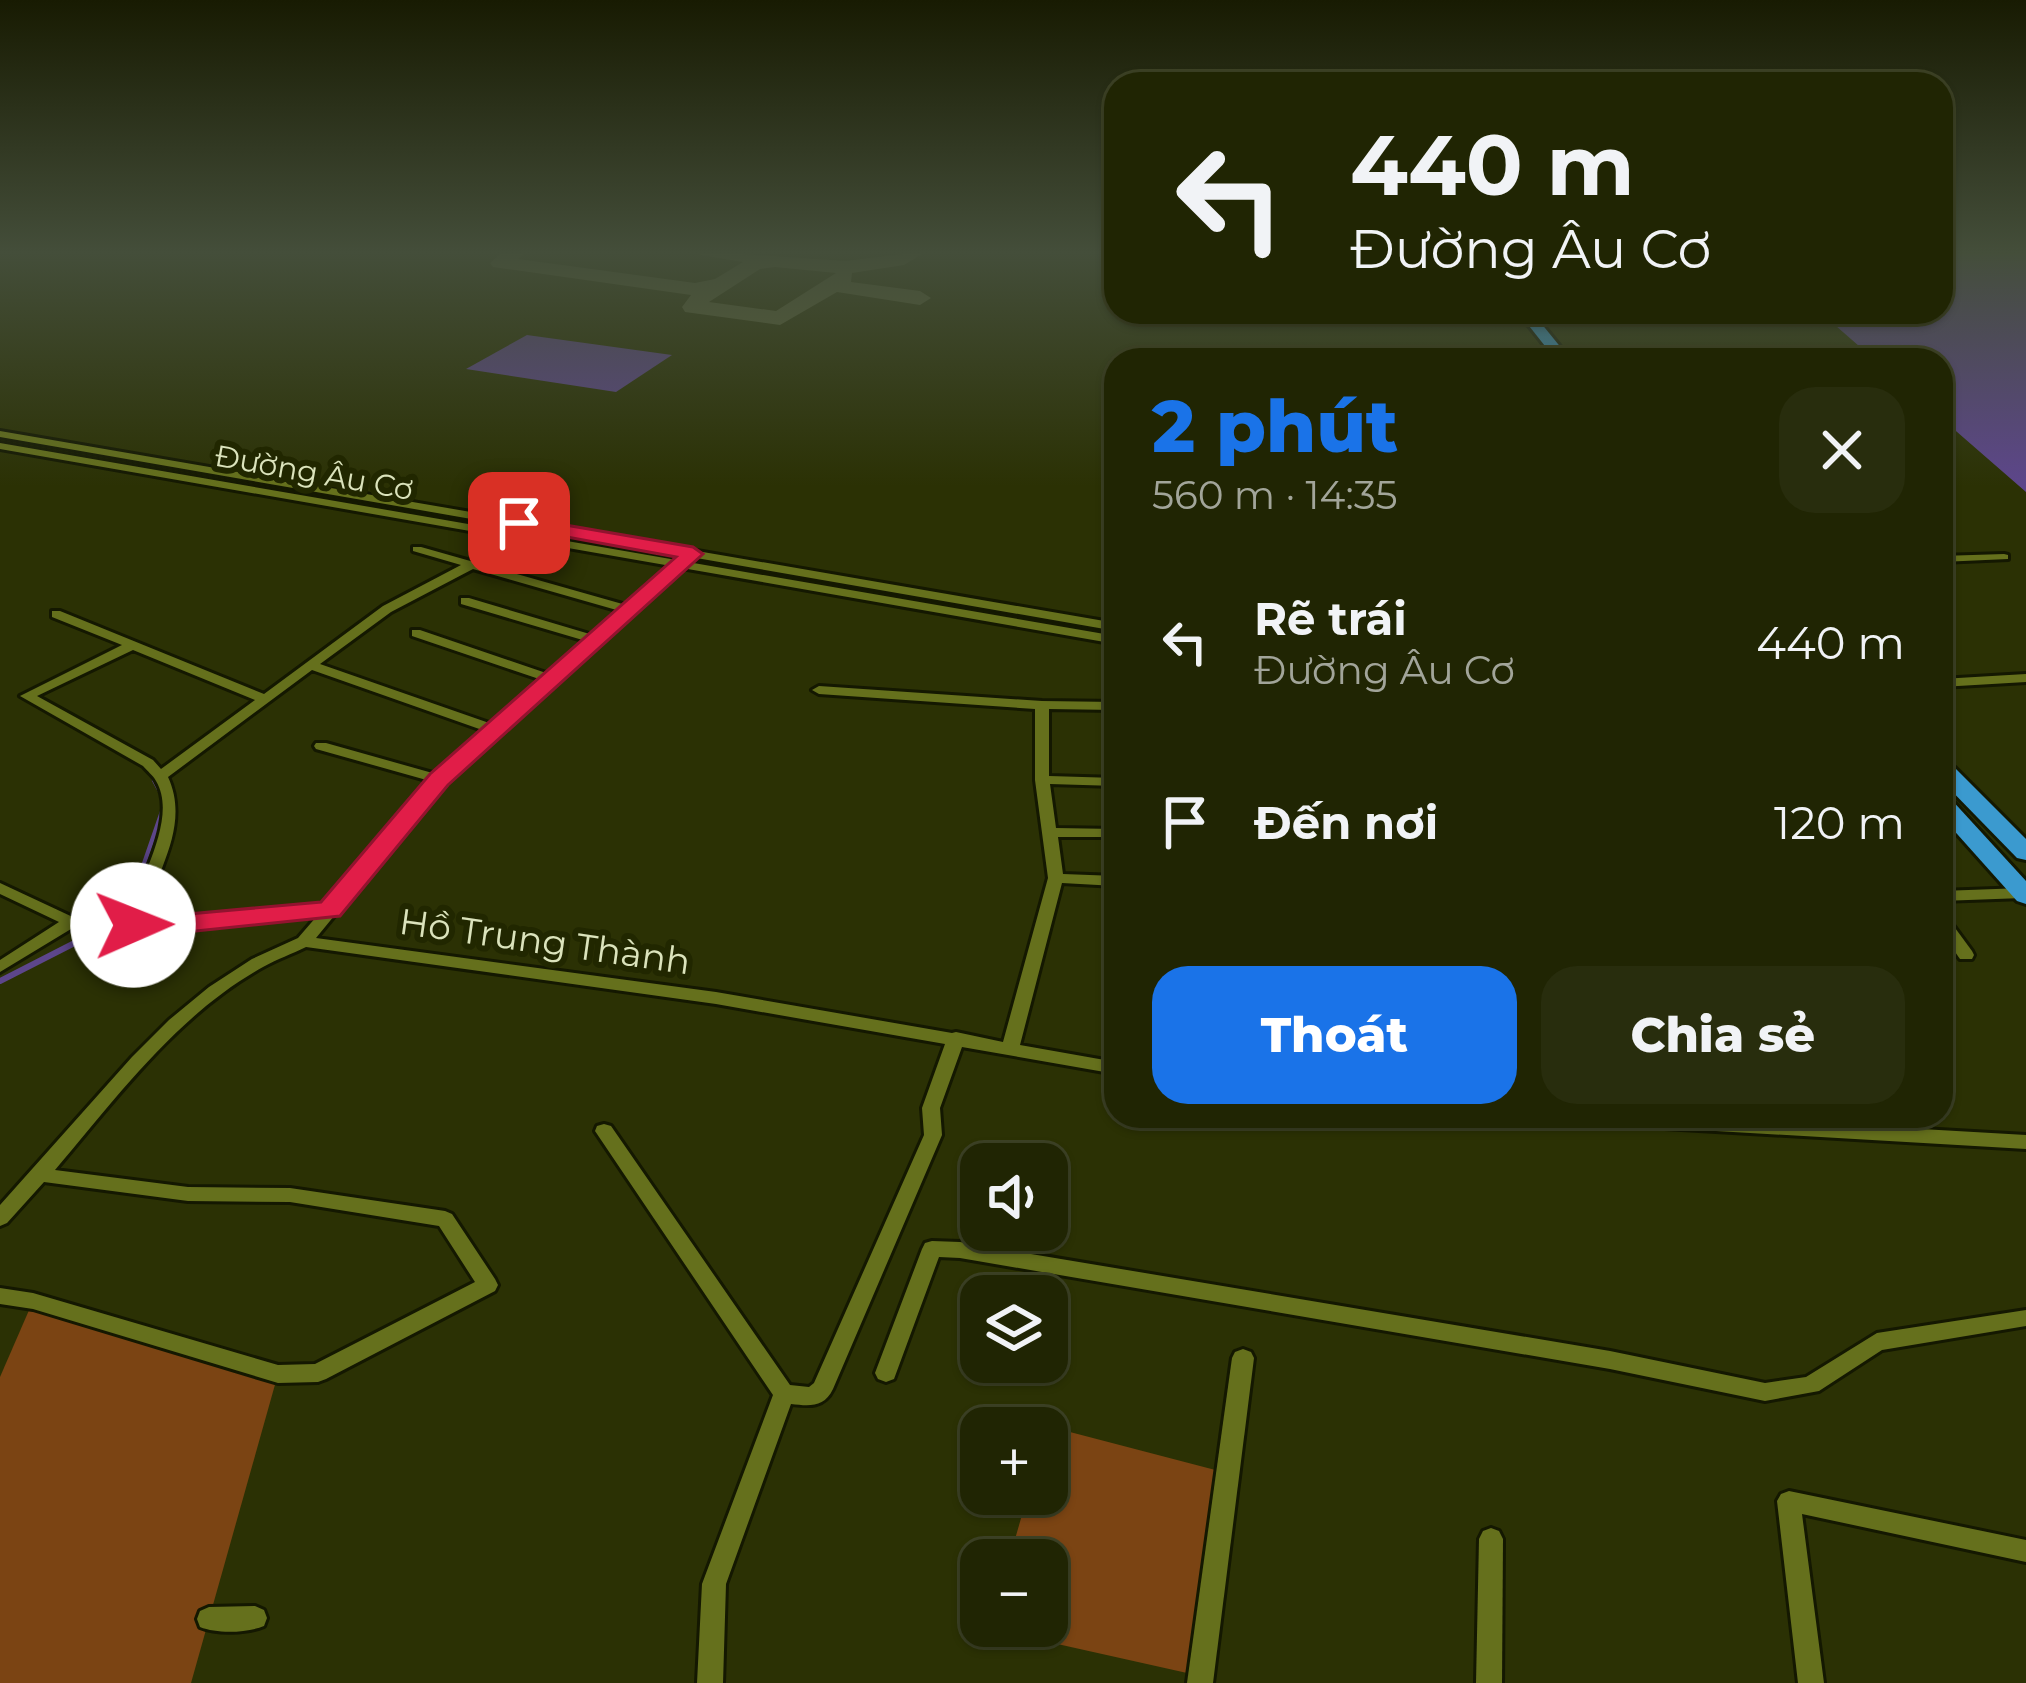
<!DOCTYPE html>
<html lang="vi">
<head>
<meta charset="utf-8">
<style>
  :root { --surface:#202503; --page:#282d0d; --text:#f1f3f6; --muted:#a2a59a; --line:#3d4225; --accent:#1a73e8 }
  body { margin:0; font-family:Montserrat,sans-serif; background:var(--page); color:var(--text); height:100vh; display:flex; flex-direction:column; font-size:45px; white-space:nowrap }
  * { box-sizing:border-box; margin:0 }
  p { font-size:39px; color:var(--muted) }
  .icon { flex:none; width:66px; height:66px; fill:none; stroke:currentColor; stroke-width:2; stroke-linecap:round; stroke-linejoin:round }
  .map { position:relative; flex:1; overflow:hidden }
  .drawer { position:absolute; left:1104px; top:348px; width:849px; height:780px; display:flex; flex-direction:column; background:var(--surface); border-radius:36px; box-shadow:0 3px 9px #0004,0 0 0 3px var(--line) }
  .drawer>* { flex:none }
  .top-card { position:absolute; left:1104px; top:72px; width:849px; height:252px; border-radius:36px; box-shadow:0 3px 9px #0004,0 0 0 3px var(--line); background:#202503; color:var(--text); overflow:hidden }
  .controls { position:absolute; left:960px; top:1143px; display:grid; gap:24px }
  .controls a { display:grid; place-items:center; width:108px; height:108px; border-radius:24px; background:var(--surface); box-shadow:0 3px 9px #0004,0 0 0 3px var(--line); font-size:60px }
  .pin { position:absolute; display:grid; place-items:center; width:102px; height:102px; color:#fff; margin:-51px; border-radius:24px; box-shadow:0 6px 18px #0006 }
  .me { position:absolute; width:132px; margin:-66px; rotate:89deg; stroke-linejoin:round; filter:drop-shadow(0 0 9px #0008) }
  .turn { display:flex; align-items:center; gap:42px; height:252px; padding:0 48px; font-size:54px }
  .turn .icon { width:156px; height:156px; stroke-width:2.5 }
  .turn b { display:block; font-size:84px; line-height:102px }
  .round { display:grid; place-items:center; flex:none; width:126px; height:126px; border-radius:36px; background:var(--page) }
  .head { display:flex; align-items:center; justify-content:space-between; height:204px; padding:0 48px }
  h1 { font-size:72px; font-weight:800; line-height:90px; color:var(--accent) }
  .button { display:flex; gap:24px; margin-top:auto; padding:24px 48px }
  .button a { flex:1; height:138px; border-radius:36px; background:var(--accent); color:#fff; font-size:48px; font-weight:800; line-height:138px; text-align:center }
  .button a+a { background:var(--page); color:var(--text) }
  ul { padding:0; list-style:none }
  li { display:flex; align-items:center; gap:36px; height:180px; padding:0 48px }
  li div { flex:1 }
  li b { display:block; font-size:45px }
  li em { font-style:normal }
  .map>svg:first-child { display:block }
  .green { fill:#7b4413 }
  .water { fill:#5d468b }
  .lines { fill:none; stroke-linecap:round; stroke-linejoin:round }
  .stream-far1 { stroke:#5d468b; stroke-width:4.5 }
  .stream { stroke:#5d468b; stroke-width:6 }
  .taxiway { fill:#5e653a; fill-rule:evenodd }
  .minor-casing { stroke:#141801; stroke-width:6 }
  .highway-casing { stroke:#141801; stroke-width:6 }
  .minor { fill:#65701c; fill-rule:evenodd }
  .highway { fill:#3b9acf; fill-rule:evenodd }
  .route { fill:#e11d48; stroke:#92132f; stroke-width:3 }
  .labels { text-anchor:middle; stroke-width:12; stroke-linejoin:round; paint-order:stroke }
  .far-street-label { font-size:30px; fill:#dbe3bc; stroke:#212700 }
  .street-label { font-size:36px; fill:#dbe3bc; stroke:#212700 }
</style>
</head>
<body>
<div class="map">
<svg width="2026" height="1683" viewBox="0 0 2026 1683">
  <rect width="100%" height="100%" fill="#2b3104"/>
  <g class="green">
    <polygon points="33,1301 278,1374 191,1683 0,1683 0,1377"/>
    <polygon points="1047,1426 1223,1472 1196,1675 990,1629 1047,1626 1047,1560 1009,1560 1028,1494 1047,1494"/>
  </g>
  <g class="water">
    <polygon points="1941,251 2026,251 2026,492 1941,418 1941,360 1875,360 1820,312 1941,312"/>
    <polygon points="527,335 672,355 616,392 466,369"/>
  </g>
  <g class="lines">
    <g class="stream-far1">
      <polyline points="154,780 161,793"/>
      <polyline points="122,908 135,890 163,809"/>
    </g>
    <g class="stream">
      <polyline points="111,923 124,905"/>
      <polyline points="0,981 102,929"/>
    </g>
    <path class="taxiway" d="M503,251h23l-8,8 177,24 20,-4 28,-17 -42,-7 -3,-4 147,10 82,-10 -23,14 -52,8 -1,9 69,9 11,7 -11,7 -83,-13 -57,33 -95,-13 -3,-5 9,-12 -198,-28 -3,-4zM775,267l61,6 -60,38 -67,-9 51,-33z"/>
    <g class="minor-casing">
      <g id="minor">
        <polygon points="0,431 1116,623 1116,631 0,437"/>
        <path d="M0,443l1116,193v8l-434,-76 -238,214 -128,156 400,54 236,41 4,-1 47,10 45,-164 -13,-98v-71l-216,-15 -7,-4 7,-4 223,15 74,1v8l-67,-1v67l67,2v8l-66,-2 6,44 60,1v8h-58l5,37 53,2v10l-54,-3 -42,162 96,17v12l-154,-27 -22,61 2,27 -109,254c-9,19 -24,17 -42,15l-65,180 -3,99h-26l5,-99 71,-189 -178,-264 2,-5 7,-2 7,2 179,259 19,2 5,-4 110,-248 -2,-27 23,-64 -229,-40 -410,-57c-14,7 -29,12 -43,20 -85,47 -146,130 -208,203l133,17 102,1 155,23 7,3 43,65 3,6 -3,6 -169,88 -8,3 -40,1 -245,-74 -33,-5v-16l33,5 245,72 37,-1 160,-82 -36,-56 -149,-24 -102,-1 -144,-19 -37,41 -7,3v-21l132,-148 37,-37 40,-33 43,-28 46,-21 19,-22 -183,16 -63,-3 -71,43v-12l59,-38 -59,-28v-11l77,36 50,3c10,-39 52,-103 29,-141 -3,-6 -9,-10 -13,-15l-123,-70 102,-51 -70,-28v-6h8l204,83 119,-88 78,-41 -48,-14v-4h8l205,58 45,-39 -671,-117zM473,569l147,42 -27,24 -124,-37h-8v6l125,37 -37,33 -129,-44h-8v6l130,44 -50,44 -172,-60 71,-52zM133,650l122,50 -94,69 -8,-9 -116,-64zM312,670l173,61 -49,43 -110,-31h-10l-2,3 2,3 114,32 -104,124 -183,16c12,-48 48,-94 25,-144z"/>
        <polygon points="2004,554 2008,555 2008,559 1941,562 1941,556"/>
        <polygon points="2026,674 2026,682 1941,687 1941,679"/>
        <polygon points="2023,888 2026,889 2026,897 2023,898 1941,901 1941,891"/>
        <polygon points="1941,916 1947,917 1972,951 1974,955 1972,959 1960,959 1941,932"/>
        <polygon points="1570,1116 1693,1116 2026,1135 2026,1149 1579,1123 1573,1121"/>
        <polygon points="932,1241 960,1242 1610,1351 1765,1383 1806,1377 1877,1333 2026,1310 2026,1326 1882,1350 1819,1391 1765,1401 1610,1369 960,1258 939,1257 894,1379 886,1382 878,1379 875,1373 922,1249 925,1243"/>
        <polygon points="1243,1349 1251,1352 1254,1358 1213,1683 1187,1683 1232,1358 1235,1352"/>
        <polygon points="1789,1491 2026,1540 2026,1562 1802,1514 1824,1683 1798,1683 1777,1501 1781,1494"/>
        <polygon points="1491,1528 1499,1531 1503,1539 1502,1683 1476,1683 1479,1539 1483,1531"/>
        <path d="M255,1606l9,4 3,8 -3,8c-17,7 -47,8 -64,1l-3,-8 3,-8 9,-4z"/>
      </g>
    </g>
    <g class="highway-casing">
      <g id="highway">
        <polygon points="1518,312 1532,312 1571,360 1556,360"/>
        <polygon points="1941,760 1949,762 2026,839 2026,860 2017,858 1941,780"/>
        <polygon points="1941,795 1949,797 2026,881 2026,904 2017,901 1941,816"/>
      </g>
    </g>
    <use href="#minor" class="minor"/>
    <use href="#highway" class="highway"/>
  </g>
  <linearGradient id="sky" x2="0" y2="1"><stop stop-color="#181b02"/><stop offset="0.52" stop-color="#444e3a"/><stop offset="1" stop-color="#444e3a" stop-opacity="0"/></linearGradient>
  <rect width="2026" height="486" fill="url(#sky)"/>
  <polygon class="route" points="519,517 693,547 703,554 448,785 340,916 138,937 119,925 133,915 144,918 321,902 430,774 676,557 512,527 509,523"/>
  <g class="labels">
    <g class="far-street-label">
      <text transform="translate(314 473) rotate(10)" y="10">Đường Âu Cơ</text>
    </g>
    <g class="street-label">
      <text transform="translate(545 941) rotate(8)" y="13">Hồ Trung Thành</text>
    </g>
  </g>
</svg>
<div class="controls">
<a><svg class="icon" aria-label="sound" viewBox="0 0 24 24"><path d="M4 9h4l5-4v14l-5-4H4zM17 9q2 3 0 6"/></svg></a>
<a><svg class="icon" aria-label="layers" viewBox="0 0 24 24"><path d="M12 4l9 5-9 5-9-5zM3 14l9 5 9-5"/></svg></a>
<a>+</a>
<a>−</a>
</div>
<div class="pin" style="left:519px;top:523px;background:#d93025"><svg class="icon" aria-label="arrive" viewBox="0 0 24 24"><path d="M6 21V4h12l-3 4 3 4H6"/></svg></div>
<svg class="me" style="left:133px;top:925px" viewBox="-20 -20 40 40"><circle r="19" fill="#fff"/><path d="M0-13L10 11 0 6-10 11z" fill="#e11d48"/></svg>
<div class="top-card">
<div class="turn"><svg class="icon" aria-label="left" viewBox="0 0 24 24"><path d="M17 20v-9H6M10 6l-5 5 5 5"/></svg><div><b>440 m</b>Đường Âu Cơ</div></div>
</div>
<section class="drawer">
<div class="head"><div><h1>2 phút</h1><p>560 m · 14:35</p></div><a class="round"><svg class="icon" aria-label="close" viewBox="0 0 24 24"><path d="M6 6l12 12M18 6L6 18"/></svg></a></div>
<ul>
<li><svg class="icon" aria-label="left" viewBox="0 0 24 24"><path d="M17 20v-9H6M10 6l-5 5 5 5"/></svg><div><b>Rẽ trái</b><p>Đường Âu Cơ</p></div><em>440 m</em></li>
<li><svg class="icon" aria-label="arrive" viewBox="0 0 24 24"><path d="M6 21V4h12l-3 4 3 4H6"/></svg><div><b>Đến nơi</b></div><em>120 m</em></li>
</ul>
<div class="button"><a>Thoát</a><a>Chia sẻ</a></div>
</section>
</div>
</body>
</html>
